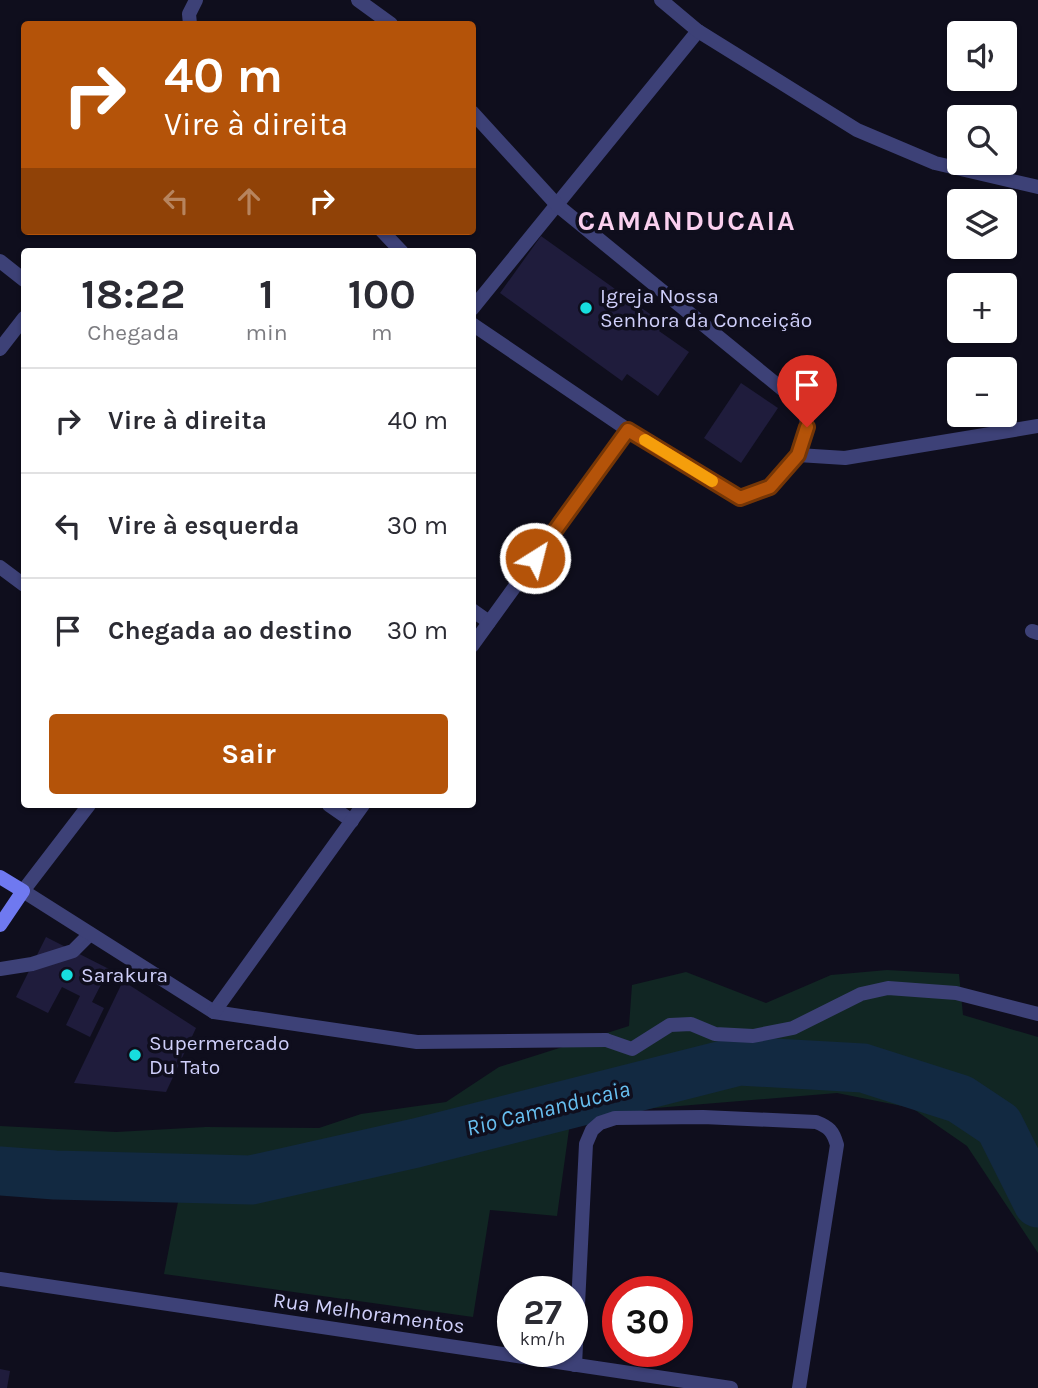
<!DOCTYPE html>
<html lang="pt">
<head>
<meta charset="utf-8">
<style>
  :root { --surface:#fff; --page:#f7f7f7; --text:#2b2b33; --muted:#7c7c81; --line:#e1e1e2; --accent:#b45309 }
  body { margin:0; font-family:Karla,sans-serif; background:var(--page); color:var(--text); height:100vh; display:flex; flex-direction:column; font-size:26px; white-space:nowrap }
  * { box-sizing:border-box; margin:0 }
  p { font-size:23px; color:var(--muted) }
  .icon { flex:none; width:38px; height:38px; fill:none; stroke:currentColor; stroke-width:2; stroke-linecap:round; stroke-linejoin:round }
  .map { position:relative; flex:1; overflow:hidden }
  .sheet { position:absolute; left:21px; top:248px; width:455px; height:560px; display:flex; flex-direction:column; background:var(--surface); border-radius:7px; box-shadow:0 2px 5px #0004 }
  .sheet>* { flex:none }
  .hud { position:absolute; left:21px; top:21px; width:455px; height:214px; border-radius:7px; box-shadow:0 2px 5px #0004; background:#b45309; color:#fff; overflow:hidden }
  .controls { position:absolute; left:947px; top:21px; display:grid; gap:14px }
  .controls a { display:grid; place-items:center; width:70px; height:70px; border-radius:7px; background:var(--surface); box-shadow:0 2px 5px #0004; font-size:35px }
  .speed { position:absolute; left:497px; top:1276px; display:flex; gap:14px; font-size:35px; font-weight:700; text-align:center }
  .speed>* { display:grid; place-content:center; width:91px; height:91px; border-radius:50%; background:var(--surface); box-shadow:0 2px 5px #0004; line-height:1 }
  .speed small { font-size:18px; font-weight:400 }
  .speed .limit { border:10px solid #d22; background:#fff; color:#111 }
  .pin { position:absolute; display:grid; place-items:center; width:60px; height:60px; color:#fff; margin:-72px -30px; border-radius:50% 50% 50% 0; rotate:-45deg; box-shadow:0 0 7px #0007 }
  .pin .icon { rotate:45deg }
  .me { position:absolute; width:77px; margin:-38px; rotate:36deg; stroke-linejoin:round; filter:drop-shadow(0 0 5px #0008) }
  .turn { display:flex; align-items:center; gap:24px; height:147px; padding:0 28px; font-size:32px }
  .turn .icon { width:91px; height:91px; stroke-width:2.5 }
  .turn b { display:block; font-size:49px; line-height:60px }
  .lanes { display:flex; align-items:center; height:66px; padding:0 28px; background:#0003; justify-content:center; gap:35px; direction:ltr }
  .lanes .off { opacity:.35 }
  .eta { display:flex; justify-content:space-evenly; align-items:center; height:119px; text-align:center }
  .eta b { font-size:42px; font-weight:700; line-height:49px }
  .action { display:flex; gap:14px; margin-top:auto; padding:14px 28px }
  .action a { flex:1; height:80px; border-radius:7px; background:var(--accent); color:#fff; font-size:28px; font-weight:700; line-height:80px; text-align:center }
  ul { padding:0; list-style:none }
  li { display:flex; align-items:center; gap:21px; height:105px; padding:0 28px; border-top:2px solid var(--line) }
  li div { flex:1 }
  li b { display:block; font-size:26px }
  li em { font-style:normal }
  .map>svg:first-child { display:block }
  .green { fill:#112623 }
  .lines { fill:none; stroke-linecap:round; stroke-linejoin:round }
  .river { stroke:#122941; stroke-width:49 }
  .building { fill:#1f1c3c }
  .service { stroke:#3d4177; stroke-width:14 }
  .pedestrian { stroke:#3d4177; stroke-width:14 }
  .minor { stroke:#3d4177; stroke-width:14 }
  .tertiary { stroke:#3d4177; stroke-width:14 }
  .secondary { stroke:#6f79f0; stroke-width:14 }
  .route-casing { stroke:#753606; stroke-width:18 }
  .route { stroke:#b45309; stroke-width:12 }
  .slow { stroke:#f59e0b; stroke-width:12 }
  .poi-dot { fill:#17dede; stroke:#0f0e1d; stroke-width:2.5 }
  .labels { text-anchor:middle; stroke-width:7; stroke-linejoin:round; paint-order:stroke }
  .poi-label { font-size:21px; fill:#cfcffa; stroke:#0f0e1d; text-anchor:start }
  .street-label { font-size:21px; fill:#cfcffa; stroke:#0f0e1d }
  .water-label { font-size:23px; font-style:italic; fill:#67beef; stroke:#0f0e1d }
  .district-label { font-size:28px; font-weight:bold; letter-spacing:2px; fill:#fad0ef; stroke:#0f0e1d }
</style>
</head>
<body>
<div class="map">
<svg width="1038" height="1388" viewBox="0 0 1038 1388">
  <rect width="100%" height="100%" fill="#0f0e1d"/>
  <polygon class="green" points="887,970 959,974 963,1015 1038,1037 1038,1253 967,1146 912,1108 837,1093 571,1115 557,1216 490,1210 473,1317 164,1274 178,1202 0,1182 0,1126 116,1132 206,1127 319,1128 361,1114 446,1102 499,1067 629,1026 632,985 686,972 766,1003 831,975"/>
  <g class="lines">
    <polyline class="river" points="0,1171 55,1175 251,1180 416,1143 739,1061 863,1068 960,1099 999,1125 1038,1203"/>
  </g>
  <g class="building">
    <polygon points="541,236 664,324 659,331 689,352 658,396 627,374 622,381 500,293"/>
    <polygon points="741,383 778,408 741,463 704,438"/>
    <polygon points="46,937 109,969 92,1002 104,1008 90,1037 66,1025 80,996 62,987 48,1013 16,997"/>
    <polygon points="123,981 196,1028 166,1092 74,1083"/>
    <polygon points="0,1369 10,1371 7,1388 0,1388"/>
  </g>
  <g class="lines">
    <polyline class="service" points="0,969 32,964 73,951 90,934"/>
    <g class="pedestrian">
      <polyline points="472,309 698,31"/>
      <polyline points="606,1040 632,1049 670,1025 691,1024 715,1034 753,1036 793,1028 861,994 888,988 956,993 1038,1014"/>
    </g>
    <g class="minor">
      <polyline points="0,261 24,280"/>
      <polyline points="0,349 24,318"/>
      <polyline points="0,567 24,585"/>
      <polyline points="472,610 489,622"/>
      <polyline points="1032,631 1038,633"/>
      <polyline points="472,646 628,430"/>
      <polyline points="89,805 23,891 214,1012 417,1042 606,1040"/>
      <polyline points="329,805 352,821"/>
      <polyline points="214,1012 363,805"/>
      <path d="M575,1365l11,-221 6,-14 8,-7 15,-5 88,-1 113,5c13,5 17,9 21,23l-38,243"/>
    </g>
    <g class="tertiary">
      <polyline points="358,0 391,24"/>
      <polyline points="661,0 698,31 857,130 935,163 1038,187"/>
      <polyline points="190,24 189,14 196,0"/>
      <polyline points="472,112 557,205 803,406 808,427 798,455 770,487 740,498 628,430 472,324"/>
      <polyline points="382,231 402,252"/>
      <polyline points="798,455 845,458 1038,426"/>
      <polyline points="0,1279 731,1388"/>
    </g>
    <polyline class="secondary" points="0,877 23,891 0,925"/>
  </g>
  <g class="lines">
    <g class="route-casing">
      <polyline id="route" points="535,558 628,430 740,498 770,487 798,455 807,427"/>
    </g>
    <use href="#route" class="route"/>
    <polyline class="slow" points="645,440 712,481"/>
  </g>
  <g class="poi-dot">
    <circle cx="586" cy="308" r="7"/>
    <circle cx="67" cy="975" r="7"/>
    <circle cx="135" cy="1055" r="7"/>
  </g>
  <g class="labels">
    <g class="poi-label">
      <text x="600" y="303">Igreja Nossa<tspan x="600" dy="24">Senhora da Conceição</tspan></text>
      <text x="81" y="982">Sarakura</text>
      <text x="149" y="1050">Supermercado<tspan x="149" dy="24">Du Tato</tspan></text>
    </g>
    <g class="street-label">
      <text transform="translate(369 1313) rotate(8)" y="7">Rua Melhoramentos</text>
    </g>
    <g class="water-label">
      <text transform="translate(548 1108) rotate(-14)" y="8">Rio Camanducaia</text>
    </g>
    <g class="district-label">
      <text x="687" y="230">CAMANDUCAIA</text>
    </g>
  </g>
</svg>
<div class="controls">
<a><svg class="icon" aria-label="sound" viewBox="0 0 24 24"><path d="M4 9h4l5-4v14l-5-4H4zM17 9q2 3 0 6"/></svg></a>
<a><svg class="icon" aria-label="search" viewBox="0 0 24 24"><circle cx="10" cy="10" r="6"/><path d="M15 15l6 6"/></svg></a>
<a><svg class="icon" aria-label="layers" viewBox="0 0 24 24"><path d="M12 4l9 5-9 5-9-5zM3 14l9 5 9-5"/></svg></a>
<a>+</a>
<a>−</a>
</div>
<div class="speed"><div>27<small>km/h</small></div><div class="limit">30</div></div>
<div class="pin" style="left:807px;top:427px;background:#d93025"><svg class="icon" aria-label="arrive" viewBox="0 0 24 24"><path d="M6 21V4h12l-3 4 3 4H6"/></svg></div>
<svg class="me" style="left:535px;top:558px" viewBox="-20 -20 40 40"><circle r="17" fill="#b45309" stroke="#fff" stroke-width="3"/><path d="M0-11L8 9 0 5-8 9z" fill="#fff"/></svg>
<div class="hud">
<div class="turn"><svg class="icon" aria-label="right" viewBox="0 0 24 24"><path d="M7 20v-9h11M14 6l5 5-5 5"/></svg><div><b>40 m</b>Vire à direita</div></div>
<div class="lanes"><svg class="icon off" aria-label="left" viewBox="0 0 24 24"><path d="M17 20v-9H6M10 6l-5 5 5 5"/></svg><svg class="icon off" aria-label="ahead" viewBox="0 0 24 24"><path d="M12 20V5M6 11l6-6 6 6"/></svg><svg class="icon" aria-label="right" viewBox="0 0 24 24"><path d="M7 20v-9h11M14 6l5 5-5 5"/></svg></div>
</div>
<section class="sheet">
<div class="eta">
<div><b>18:22</b><p>Chegada</p></div>
<div><b>1</b><p>min</p></div>
<div><b>100</b><p>m</p></div>
</div>
<ul>
<li><svg class="icon" aria-label="right" viewBox="0 0 24 24"><path d="M7 20v-9h11M14 6l5 5-5 5"/></svg><div><b>Vire à direita</b></div><em>40 m</em></li>
<li><svg class="icon" aria-label="left" viewBox="0 0 24 24"><path d="M17 20v-9H6M10 6l-5 5 5 5"/></svg><div><b>Vire à esquerda</b></div><em>30 m</em></li>
<li><svg class="icon" aria-label="arrive" viewBox="0 0 24 24"><path d="M6 21V4h12l-3 4 3 4H6"/></svg><div><b>Chegada ao destino</b></div><em>30 m</em></li>
</ul>
<div class="action"><a>Sair</a></div>
</section>
</div>
</body>
</html>
